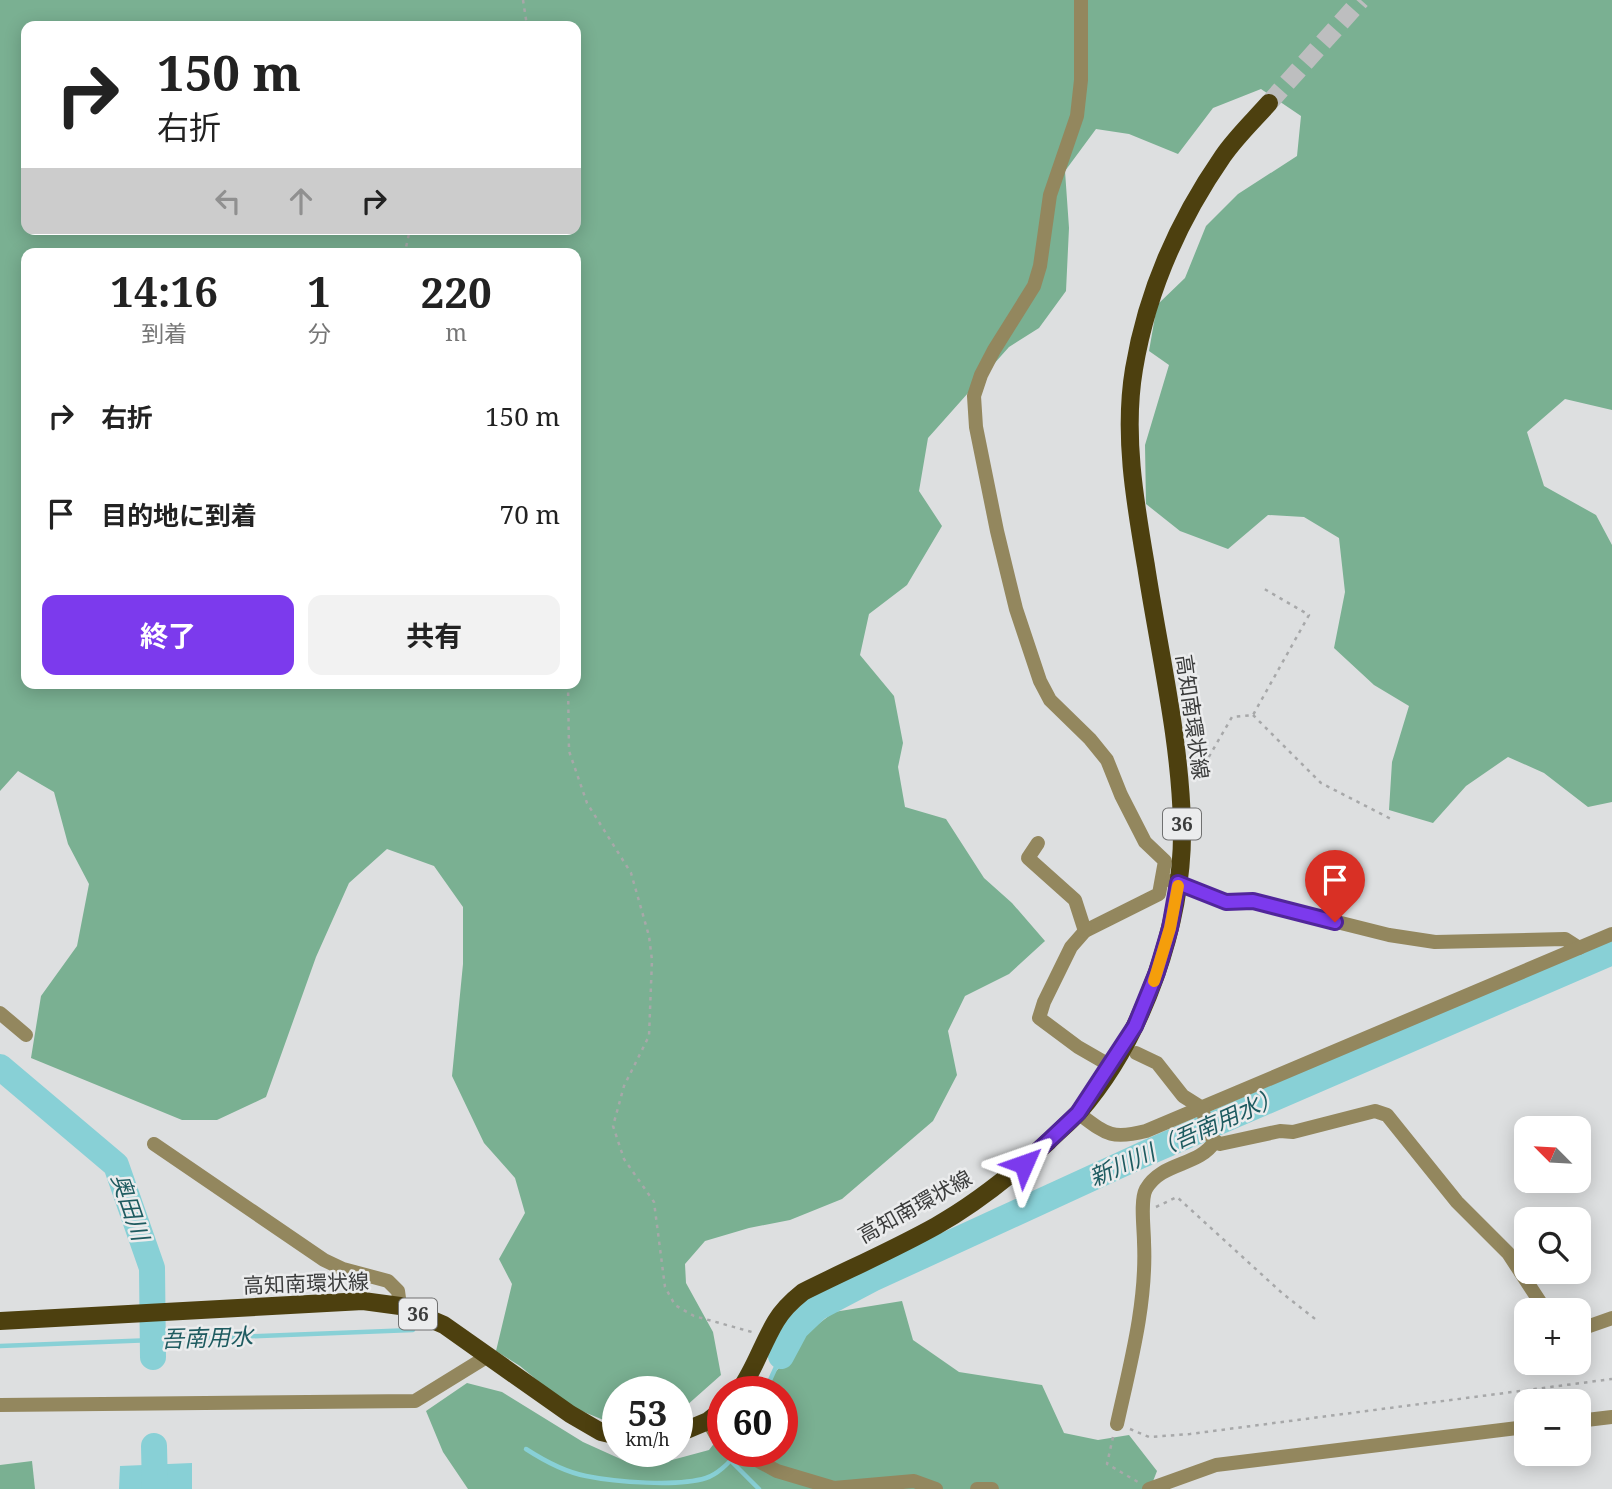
<!DOCTYPE html>
<html lang="ja">
<head>
<meta charset="utf-8">
<style>
  :root { --surface:#fff; --page:#f2f2f2; --text:#222; --muted:#767676; --accent:#7c3aed }
  body { margin:0; font-family:"Noto Serif","Noto Sans JP",serif; background:var(--page); color:var(--text); height:100vh; display:flex; flex-direction:column; font-size:26px; white-space:nowrap }
  * { box-sizing:border-box; margin:0 }
  p { font-size:23px; color:var(--muted) }
  .icon { flex:none; width:38px; height:38px; fill:none; stroke:currentColor; stroke-width:2; stroke-linecap:round; stroke-linejoin:round }
  .map { position:relative; flex:1; overflow:hidden }
  .panel { position:absolute; left:21px; top:248px; width:560px; height:441px; display:flex; flex-direction:column; background:var(--surface); border-radius:14px; box-shadow:0 4px 18px #0003 }
  .panel>* { flex:none }
  .top-card { position:absolute; left:21px; top:21px; width:560px; height:214px; border-radius:14px; box-shadow:0 4px 18px #0003; background:#fff; color:var(--text); overflow:hidden }
  .needle { width:46px; rotate:294deg }
  .fabs { position:absolute; left:1514px; top:1116px; display:grid; gap:14px }
  .fabs a { display:grid; place-items:center; width:77px; height:77px; border-radius:14px; background:var(--surface); box-shadow:0 4px 18px #0003; font-size:35px }
  .speed { position:absolute; left:602px; top:1376px; display:flex; gap:14px; font-size:35px; font-weight:700; text-align:center }
  .speed>* { display:grid; place-content:center; width:91px; height:91px; border-radius:50%; background:var(--surface); box-shadow:0 4px 18px #0003; line-height:1 }
  .speed small { font-size:18px; font-weight:400 }
  .speed .limit { border:10px solid #d22; background:#fff; color:#111 }
  .pin { position:absolute; display:grid; place-items:center; width:60px; height:60px; color:#fff; margin:-72px -30px; border-radius:50% 50% 50% 0; rotate:-45deg; box-shadow:0 0 7px #0007 }
  .pin .icon { rotate:45deg }
  .me { position:absolute; width:77px; margin:-38px; rotate:47deg; stroke-linejoin:round; filter:drop-shadow(0 0 5px #0008) }
  .turn { display:flex; align-items:center; gap:24px; height:147px; padding:0 21px; font-size:32px }
  .turn .icon { width:91px; height:91px; stroke-width:2.5 }
  .turn b { display:block; font-size:49px; line-height:60px }
  .lanes { display:flex; align-items:center; height:66px; padding:0 21px; background:#0003; justify-content:center; gap:35px; direction:ltr }
  .lanes .off { opacity:.35 }
  .eta { display:flex; justify-content:space-evenly; align-items:center; height:119px; text-align:center }
  .eta b { font-size:42px; font-weight:700; line-height:49px }
  .action { display:flex; gap:14px; margin-top:auto; padding:14px 21px }
  .action a { flex:1; height:80px; border-radius:14px; background:var(--accent); color:#fff; font-size:28px; font-weight:700; line-height:80px; text-align:center }
  .action a+a { background:var(--page); color:var(--text) }
  ul { padding:0; list-style:none }
  li { display:flex; align-items:center; gap:21px; height:98px; padding:0 21px }
  li div { flex:1 }
  li b { display:block; font-size:26px }
  li em { font-style:normal }
  .map>svg:first-child { display:block }
  .forest { fill:#7ab092; fill-rule:evenodd }
  .water { fill:#88d0d6 }
  .lines { fill:none; stroke-linecap:round; stroke-linejoin:round }
  .stream { stroke:#88d0d6; stroke-width:4.5 }
  .river { stroke:#88d0d6; stroke-width:26 }
  .primary-tunnel { stroke:#bdbebf; stroke-width:18; stroke-dasharray:18 9; stroke-linecap:butt }
  .path { stroke:#a7a8a9; stroke-width:2.5; stroke-dasharray:3.5 5; stroke-linecap:butt }
  .street { stroke:#93875e; stroke-width:14 }
  .primary { stroke:#4d400f; stroke-width:18 }
  .route-casing { stroke:#51269a; stroke-width:18 }
  .route { stroke:#7c3aed; stroke-width:12 }
  .slow { stroke:#f59e0b; stroke-width:12 }
  .labels { text-anchor:middle; stroke-width:5; stroke-linejoin:round; paint-order:stroke }
  .shield { fill:#ebeced; stroke:#707171; stroke-width:2 }
  .shield-label { font-size:19px; font-weight:bold; fill:#3b3c3c }
  .street-label { font-size:21px; fill:#3b3c3c; stroke:#ebeced }
  .water-label { font-size:23px; font-style:italic; fill:#1e5b60; stroke:#ebeced }
</style>
</head>
<body>
<div class="map">
<svg width="1612" height="1489" viewBox="0 0 1612 1489">
  <rect width="100%" height="100%" fill="#dddfe0"/>
  <g class="forest">
    <path d="M0,0h1612v410l-47,-11 -38,33 17,54 52,29 16,30v257l-24,5 -44,-34 -36,-16 -42,29 -33,37 -44,-13 3,-48 17,-56 -35,-21 -40,-37 11,-56 -6,-54 -35,-21 -36,-2 -40,34 -48,-18 -34,-27 -1,-59 24,-80 -20,-14 8,-46 28,-27 21,-52 32,-32 59,-38 4,-40 -40,-27 -48,19 -35,46 -49,-20 -33,-5 -31,42 4,57 -3,63 -27,37 -30,19 -81,91 -9,53 23,35 -35,59 -38,29 -9,41 34,41 9,47 -5,24 7,40 41,12 38,59 28,25 33,38 -36,33 -44,22 -17,35 9,44 -24,46 -91,78 -52,21 -41,8 -44,13 -20,23 1,19 27,49 8,43 -44,39v-23h-59v35l-51,-21 -47,-39 -24,-15 16,-67 -13,-25 26,-46 -10,-35 -31,-35 -32,-67 11,-112v-57l-29,-41 -47,-17 -38,34 -33,74 -50,140 -49,23h-35l-151,-62 10,-62 36,-50 12,-62 -21,-40 -14,-52 -36,-21 -18,20zM26,26h550v203h-550zM26,254h550v430h-550z"/>
    <polygon points="902,1301 913,1340 959,1372 1042,1385 1064,1433 1098,1440 1129,1435 1157,1471 1150,1489 468,1489 443,1452 426,1411 467,1383 502,1392 583,1442 625,1461 672,1460 709,1450 723,1432 723,1451 782,1451 782,1391 757,1391 779,1368 800,1338 834,1312"/>
    <polygon points="32,1461 35,1489 0,1489 0,1465"/>
  </g>
  <polygon class="water" points="192,1463 192,1489 119,1489 120,1466"/>
  <g class="lines">
    <g class="stream">
      <polyline points="0,1346 413,1330"/>
      <polyline points="765,1391 781,1356"/>
      <path d="M526,1449c17,11 39,23 60,27 29,6 92,11 120,2 10,-3 24,-15 29,-24"/>
      <polyline points="731,1461 759,1489"/>
    </g>
    <g class="river">
      <polyline points="0,1067 116,1165 152,1268 153,1357"/>
      <polyline points="781,1356 796,1328 817,1308 872,1279 1142,1155 1612,952"/>
      <polyline points="154,1446 155,1489"/>
    </g>
    <polyline class="primary-tunnel" points="1269,103 1361,0"/>
    <g class="path">
      <polyline points="523,0 527,26"/>
      <polyline points="407,254 405,252 410,229"/>
      <polyline points="568,684 569,751 587,803 631,873 649,936 652,960 649,1036 624,1086 613,1126 624,1159 654,1202 665,1287 675,1305 694,1316 752,1332"/>
      <polyline points="1253,715 1321,783 1393,820"/>
      <polyline points="1196,779 1232,717 1253,715 1309,615 1261,587"/>
      <polyline points="1156,1207 1177,1197 1282,1293 1319,1322"/>
      <polyline points="1130,1429 1149,1437 1190,1434 1612,1379"/>
      <polyline points="1113,1437 1107,1464 1138,1482"/>
    </g>
    <g class="street">
      <polyline points="1081,0 1081,80 1077,116 1050,195 1040,266 1034,286 994,350 981,375 974,396 976,427 997,531 1016,609 1040,681 1050,700 1090,739 1107,760 1121,795 1145,842 1165,861 1159,894 1085,931 1071,947 1044,1002 1039,1018 1078,1047 1111,1066"/>
      <polyline points="1038,843 1028,858 1075,900 1085,931"/>
      <polyline points="1171,881 1226,902 1253,901 1389,935 1435,942 1565,939 1579,948"/>
      <polyline points="0,1013 26,1035"/>
      <path d="M1078,1113c28,21 33,27 68,18l466,-197"/>
      <polyline points="1215,1141 1220,1144 1280,1131 1293,1132 1375,1111 1387,1115 1457,1202 1508,1253 1546,1311"/>
      <polyline points="154,1144 324,1260 343,1269 388,1281 398,1291 400,1306"/>
      <polyline points="1578,1330 1612,1318"/>
      <polyline points="0,1405 415,1401 488,1356"/>
      <polyline points="708,1421 716,1435 723,1440"/>
      <polyline points="1578,1421 1612,1417"/>
      <path d="M1117,1424c13,-59 30,-121 27,-182 0,-13 -4,-42 2,-53 16,-28 53,-22 69,-48l-6,-7 -7,-26 -19,-12 -26,-33 -21,-10"/>
      <polyline points="740,1451 777,1471 834,1488 914,1481 936,1489"/>
      <polyline points="977,1489 992,1489"/>
      <polyline points="1149,1489 1216,1465 1526,1427"/>
    </g>
    <g class="primary">
      <polyline points="0,1321 363,1301 400,1306 444,1325 570,1414 601,1432 618,1436"/>
      <path d="M739,1391c16,-22 23,-47 37,-70 7,-12 17,-21 27,-29 44,-22 90,-42 133,-66 41,-23 78,-53 113,-85 10,-10 21,-19 30,-29 64,-74 105,-190 103,-288 -2,-86 -23,-173 -36,-258 -11,-64 -23,-132 -12,-197 13,-78 44,-148 89,-213 13,-19 31,-36 46,-53"/>
      <polyline points="677,1434 708,1421 723,1409"/>
    </g>
  </g>
  <g class="lines">
    <g class="route-casing">
      <polyline id="route" points="1024,1164 1078,1113 1135,1026 1157,972 1170,928 1178,883 1226,902 1253,901 1335,922"/>
    </g>
    <use href="#route" class="route"/>
    <polyline class="slow" points="1154,981 1170,928 1178,886"/>
  </g>
  <g class="labels">
    <g class="shield">
      <rect x="1163" y="808.5" width="38" height="31" rx="5"/>
      <rect x="399" y="1298.5" width="38" height="31" rx="5"/>
    </g>
    <g class="shield-label">
      <text x="1182" y="831">36</text>
      <text x="418" y="1321">36</text>
    </g>
    <g class="street-label">
      <text transform="translate(1192 717) rotate(82)" y="7">高知南環状線</text>
      <text transform="translate(915 1207) rotate(-29)" y="7">高知南環状線</text>
      <text transform="translate(306 1284) rotate(-2)" y="7">高知南環状線</text>
    </g>
    <g class="water-label">
      <text transform="translate(1185 1137) rotate(-24)" y="8">新川川（吾南用水）</text>
      <text transform="translate(130 1207) rotate(71)" y="8">奥田川</text>
      <text transform="translate(207 1338) rotate(-2)" y="8">吾南用水</text>
    </g>
  </g>
</svg>
<div class="fabs">
<a><svg class="needle" viewBox="-14 -14 28 28"><path d="M0-13l5 13h-10z" fill="#e53935"/><path d="M0 13l5-13h-10z" fill="#767676"/></svg></a>
<a><svg class="icon" aria-label="search" viewBox="0 0 24 24"><circle cx="10" cy="10" r="6"/><path d="M15 15l6 6"/></svg></a>
<a>+</a>
<a>−</a>
</div>
<div class="speed"><div>53<small>km/h</small></div><div class="limit">60</div></div>
<div class="pin" style="left:1335px;top:922px;background:#d93025"><svg class="icon" aria-label="arrive" viewBox="0 0 24 24"><path d="M6 21V4h12l-3 4 3 4H6"/></svg></div>
<svg class="me" style="left:1024px;top:1164px" viewBox="-20 -20 40 40"><path d="M0-17L14 15 0 8-14 15z" fill="#7c3aed" stroke="#fff" stroke-width="4"/></svg>
<div class="top-card">
<div class="turn"><svg class="icon" aria-label="right" viewBox="0 0 24 24"><path d="M7 20v-9h11M14 6l5 5-5 5"/></svg><div><b>150 m</b>右折</div></div>
<div class="lanes"><svg class="icon off" aria-label="left" viewBox="0 0 24 24"><path d="M17 20v-9H6M10 6l-5 5 5 5"/></svg><svg class="icon off" aria-label="ahead" viewBox="0 0 24 24"><path d="M12 20V5M6 11l6-6 6 6"/></svg><svg class="icon" aria-label="right" viewBox="0 0 24 24"><path d="M7 20v-9h11M14 6l5 5-5 5"/></svg></div>
</div>
<section class="panel">
<div class="eta">
<div><b>14:16</b><p>到着</p></div>
<div><b>1</b><p>分</p></div>
<div><b>220</b><p>m</p></div>
</div>
<ul>
<li><svg class="icon" aria-label="right" viewBox="0 0 24 24"><path d="M7 20v-9h11M14 6l5 5-5 5"/></svg><div><b>右折</b></div><em>150 m</em></li>
<li><svg class="icon" aria-label="arrive" viewBox="0 0 24 24"><path d="M6 21V4h12l-3 4 3 4H6"/></svg><div><b>目的地に到着</b></div><em>70 m</em></li>
</ul>
<div class="action"><a>終了</a><a>共有</a></div>
</section>
</div>
</body>
</html>
